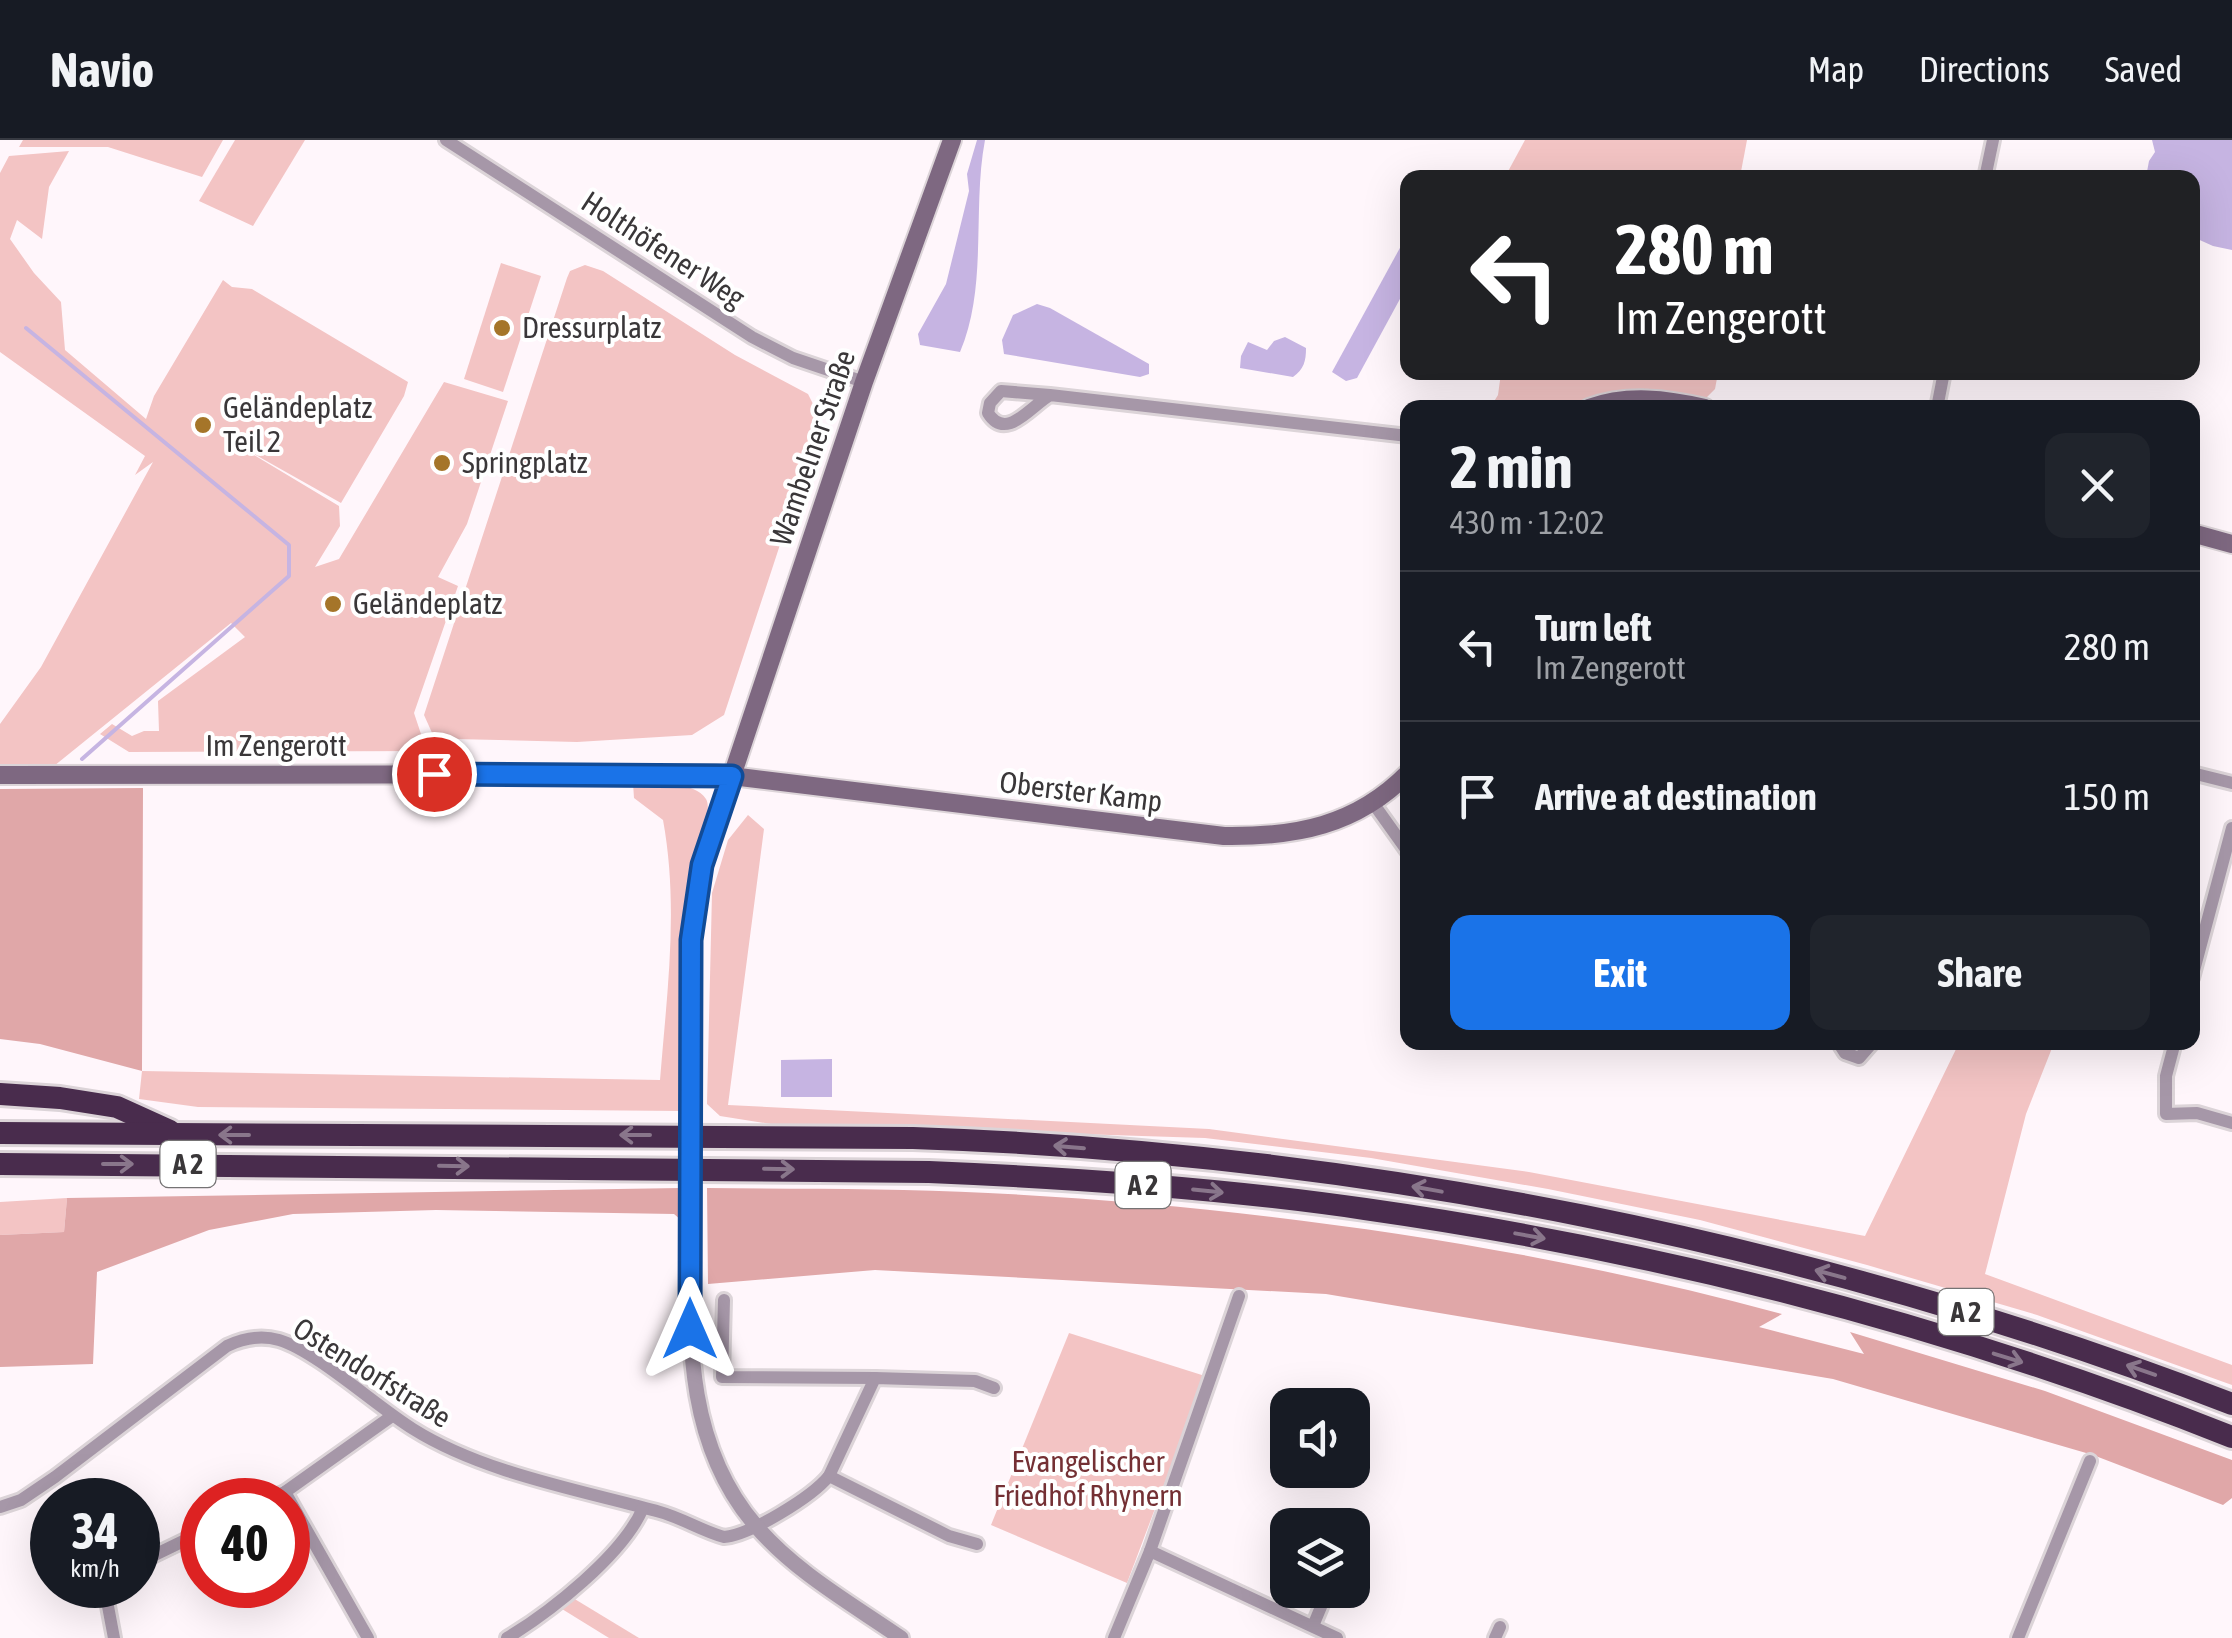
<!DOCTYPE html>
<html lang="en">
<head>
<meta charset="utf-8">
<style>
  :root { --surface:#171b24; --page:#20242c; --text:#f1f3f6; --muted:#9ea1a6; --line:#363941; --accent:#1a73e8 }
  body { margin:0; font-family:"Asap Condensed",sans-serif; background:var(--page); color:var(--text); height:100vh; display:flex; flex-direction:column; font-size:38px; white-space:nowrap }
  * { box-sizing:border-box; margin:0 }
  p { font-size:32px; color:var(--muted) }
  .icon { flex:none; width:55px; height:55px; fill:none; stroke:currentColor; stroke-width:2; stroke-linecap:round; stroke-linejoin:round }
  .map { position:relative; flex:1; overflow:hidden }
  .drawer { position:absolute; left:1400px; top:260px; width:800px; height:650px; display:flex; flex-direction:column; background:var(--surface); border-radius:20px; box-shadow:0 10px 40px #0002 }
  .drawer>* { flex:none }
  .banner { position:absolute; left:1400px; top:30px; width:800px; height:210px; border-radius:20px; box-shadow:0 10px 40px #0002; background:#202124; color:#fff; overflow:hidden }
  .buttons { position:absolute; left:1270px; top:1248px; display:grid; gap:20px }
  .buttons a { display:grid; place-items:center; width:100px; height:100px; border-radius:20px; background:var(--surface); box-shadow:0 10px 40px #0002; font-size:50px }
  .speed { position:absolute; left:30px; top:1338px; display:flex; gap:20px; font-size:50px; font-weight:700; text-align:center }
  .speed>* { display:grid; place-content:center; width:130px; height:130px; border-radius:50%; background:var(--surface); box-shadow:0 10px 40px #0002; line-height:1 }
  .speed small { font-size:25px; font-weight:400 }
  .speed .limit { border:15px solid #d22; background:#fff; color:#111 }
  .pin { position:absolute; display:grid; place-items:center; width:85px; height:85px; color:#fff; margin:-42px; border:5px solid #fff; border-radius:50%; box-shadow:0 2px 10px #0007 }
  .me { position:absolute; width:110px; margin:-55px; rotate:0deg; stroke-linejoin:round; filter:drop-shadow(0 0 8px #0008) }
  .turn { display:flex; align-items:center; gap:35px; height:210px; padding:0 50px; font-size:45px }
  .turn .icon { width:130px; height:130px; stroke-width:2.5 }
  .turn b { display:block; font-size:70px; line-height:85px }
  .round { display:grid; place-items:center; flex:none; width:105px; height:105px; border-radius:20px; background:var(--page) }
  .headline { display:flex; align-items:center; justify-content:space-between; height:170px; padding:0 50px }
  h1 { font-size:60px; font-weight:700; line-height:75px }
  .action { display:flex; gap:20px; margin-top:auto; padding:20px 50px }
  .action a { flex:1; height:115px; border-radius:20px; background:var(--accent); color:#fff; font-size:40px; font-weight:700; line-height:115px; text-align:center }
  .action a+a { background:var(--page); color:var(--text) }
  ul { padding:0; list-style:none }
  li { display:flex; align-items:center; gap:30px; height:150px; padding:0 50px; border-top:2px solid var(--line) }
  li div { flex:1 }
  li b { display:block; font-size:38px }
  li em { font-style:normal }
  header { display:flex; align-items:center; gap:60px; box-sizing:border-box; height:140px; padding:0 50px; background:var(--surface); border-bottom:2px solid var(--line) }
  header strong { font-size:48px }
  nav { display:flex; gap:55px; margin-inline-start:auto; font-size:35px }
  .map>svg:first-child { display:block }
  .green { fill:#f3c4c4 }
  .forest { fill:#e0a7a8 }
  .water { fill:#c6b4e2 }
  .lines { fill:none; stroke-linecap:round; stroke-linejoin:round }
  .stream { stroke:#c6b4e2; stroke-width:4 }
  .minor-casing { stroke:#dcd4d8; stroke-width:18 }
  .tertiary-casing { stroke:#dcd4d8; stroke-width:20 }
  .secondary-casing { stroke:#dcd4d8; stroke-width:22 }
  .motorway-casing { stroke:#dcd4d8; stroke-width:28 }
  .minor { stroke:#a697a8; stroke-width:12 }
  .tertiary { stroke:#a697a8; stroke-width:15 }
  .secondary { stroke:#7e6881; stroke-width:18 }
  .motorway { stroke:#492c4d; stroke-width:22 }
  .tertiary-bridge-casing { stroke:#dcd4d8; stroke-width:20; stroke-linecap:butt }
  .tertiary-bridge { stroke:#a697a8; stroke-width:15 }
  .oneway { stroke:#89768b }
  .route-casing { stroke:#114b97; stroke-width:25 }
  .route { stroke:#1a73e8; stroke-width:18 }
  .poi-dot { fill:#a57529; stroke:#fff; stroke-width:4 }
  .labels { text-anchor:middle; stroke-width:8; stroke-linejoin:round; paint-order:stroke }
  .shield { fill:#fff; stroke:#757374; stroke-width:2.5 }
  .shield-label { font-size:28px; font-weight:bold; fill:#3a3739 }
  .street-label { font-size:30px; fill:#3a3739; stroke:#fff }
  .poi-label { font-size:30px; fill:#3a3739; stroke:#fff; text-anchor:start }
  .park-label { font-size:30px; fill:#743034; stroke:#fff }
</style>
</head>
<body>
<header>
<strong>Navio</strong>
<nav><a>Map</a><a>Directions</a><a>Saved</a></nav>
</header>
<div class="map">
<svg width="2232" height="1498" viewBox="0 0 2232 1498">
  <rect width="100%" height="100%" fill="#fff6fb"/>
  <g class="green">
    <polygon points="23,0 223,0 202,37 108,7 19,7"/>
    <polygon points="235,0 305,0 253,86 199,61"/>
    <polygon points="1525,0 1747,0 1740,37 1505,37"/>
    <polygon points="69,11 49,47 42,99 17,80 10,99 34,133 61,162 65,210 146,279 154,256 223,140 232,147 252,149 408,242 404,256 341,363 229,300 339,366 340,386 315,427 339,419 444,242 508,261 467,384 438,437 458,446 414,573 422,597 440,611 129,612 100,594 112,584 132,596 144,591 159,591 158,561 245,497 231,483 54,626 0,626 0,584 41,527 153,322 135,335 145,316 0,212 0,33 9,16"/>
    <polygon points="501,123 541,136 503,252 464,239"/>
    <polygon points="585,125 603,131 735,215 808,254 821,280 724,575 692,595 577,602 454,599 433,595 424,575 567,138 570,131"/>
    <polygon points="1501,233 1718,233 1715,249 1706,258 1648,251 1613,252 1569,267 1490,268 1498,255"/>
    <path d="M633,643c19,2 62,-3 73,16 8,13 -13,64 -16,81 -13,75 -7,155 -8,231l-484,-4 -59,-8 3,-28 518,9c7,-88 19,-173 3,-260l-29,-22z"/>
    <polygon points="748,675 764,689 728,965 1209,989 1529,1032 1865,1096 1959,903 2054,903 2026,974 1985,1134 2232,1225 2232,1245 2037,1175 1867,1125 1700,1080 1548,1049 1371,1018 1205,998 771,984 720,976 707,964 712,753 728,700"/>
    <polygon points="67,1058 64,1092 0,1095 0,1062"/>
    <polygon points="1069,1193 1205,1236 1127,1443 991,1385"/>
    <polygon points="573,1458 639,1498 609,1498 562,1469"/>
  </g>
  <g class="forest">
    <polygon points="143,648 142,931 40,904 0,899 0,649"/>
    <polygon points="680,1048 681,1080 674,1074 436,1070 293,1074 209,1090 97,1132 93,1224 0,1227 0,1095 64,1092 67,1058"/>
    <path d="M707,1048c94,1 188,0 281,5 262,13 541,52 794,121l-23,13 105,27 -14,-22 195,59 187,69v38l-9,7 -130,-50 -260,-76 -507,-85 -451,-24 -167,14z"/>
  </g>
  <g class="water">
    <path d="M977,0h8c-13,68 3,147 -25,212l-40,-7 -2,-11 28,-50 23,-93 -2,-17z"/>
    <polygon points="2152,0 2232,0 2232,110 2213,106 2193,97 2192,38 2146,37 2149,21 2155,12"/>
    <polygon points="1407,95 1407,146 1357,238 1346,241 1332,232"/>
    <polygon points="1037,164 1050,168 1149,224 1149,234 1140,237 1004,214 1002,200 1013,175"/>
    <path d="M1285,197l21,11c0,13 -2,21 -13,29l-53,-9 1,-12 7,-14 19,8 7,-9z"/>
    <polygon points="832,919 832,957 781,957 781,920"/>
  </g>
  <g class="lines">
    <polyline class="stream" points="26,188 289,405 289,436 82,619"/>
    <g class="minor-casing">
      <g id="minor">
        <polyline points="446,0 752,197 793,218 864,242"/>
        <polyline points="1985,38 1993,0"/>
        <path d="M1050,255c-19,11 -44,47 -62,18l2,-10 11,-12 49,4 358,41"/>
        <polyline points="1937,268 1944,232"/>
        <polyline points="2192,633 2232,643"/>
        <polyline points="1373,663 1408,712"/>
        <polyline points="2192,838 2232,688"/>
        <polyline points="1838,902 1845,913 1859,918 1873,902"/>
        <polyline points="2175,902 2166,936 2166,974 2197,973 2232,983"/>
        <polyline points="724,1160 722,1237 875,1238"/>
        <polyline points="829,1336 949,1396 977,1404"/>
        <polyline points="285,1352 368,1498"/>
        <polyline points="265,1360 285,1352 392,1276"/>
        <path d="M0,1367l21,-7 34,-23 172,-131c17,-8 34,-11 52,-6 37,11 98,67 134,89 70,44 167,61 247,83 22,6 42,19 64,25 26,-2 88,-40 105,-61l46,-98 100,3 19,7"/>
        <polyline points="1150,1411 1337,1498"/>
        <polyline points="138,1423 202,1392"/>
        <polyline points="104,1445 114,1498"/>
        <polyline points="1313,1486 1328,1450"/>
        <path d="M507,1498c43,-26 116,-83 136,-130"/>
        <polyline points="1114,1498 1150,1411 1239,1156"/>
        <polyline points="1495,1498 1500,1487"/>
        <polyline points="2018,1498 2090,1321"/>
      </g>
    </g>
    <g class="tertiary-casing">
      <g id="tertiary">
        <polyline points="692,962 691,800 696,751 732,636"/>
        <path d="M690,1079c0,107 -9,220 66,307 39,46 96,78 145,112"/>
      </g>
    </g>
    <g class="secondary-casing">
      <g id="secondary">
        <path d="M1589,268c38,-14 78,-9 116,0"/>
        <polyline points="2192,393 2232,404"/>
        <path d="M0,635l715,-1 509,62c71,1 132,-10 184,-63"/>
        <polyline points="732,636 864,242 952,0"/>
      </g>
    </g>
    <g class="motorway-casing">
      <g id="motorway">
        <polyline points="0,954 60,958 117,967 170,991"/>
        <path d="M0,993l913,5c450,15 899,104 1319,266"/>
        <path d="M0,1024l929,8c146,6 292,16 436,37 296,42 590,118 867,228"/>
      </g>
    </g>
    <use href="#minor" class="minor"/>
    <use href="#tertiary" class="tertiary"/>
    <use href="#secondary" class="secondary"/>
    <use href="#motorway" class="motorway"/>
    <g class="tertiary-bridge-casing">
      <polyline id="tertiary-bridge" points="690,1079 692,962"/>
    </g>
    <use href="#tertiary-bridge" class="tertiary-bridge"/>
  </g>
  <defs><path id="oneway-shaft" d="M-6 0H5M1.5-3L5.5 0L1.5 3" fill="none" stroke-width="1.6" stroke-linecap="round" stroke-linejoin="round" transform="scale(2.5)"/></defs>
  <g class="oneway">
    <use href="#oneway-shaft" transform="translate(234 995) rotate(-180)"/>
    <use href="#oneway-shaft" transform="translate(635 995) rotate(-180)"/>
    <use href="#oneway-shaft" transform="translate(1069 1007) rotate(-175)"/>
    <use href="#oneway-shaft" transform="translate(118 1024)"/>
    <use href="#oneway-shaft" transform="translate(454 1026) rotate(1)"/>
    <use href="#oneway-shaft" transform="translate(779 1029) rotate(1)"/>
    <use href="#oneway-shaft" transform="translate(1427 1049) rotate(-170)"/>
    <use href="#oneway-shaft" transform="translate(1208 1051) rotate(6)"/>
    <use href="#oneway-shaft" transform="translate(1530 1096) rotate(10)"/>
    <use href="#oneway-shaft" transform="translate(1830 1134) rotate(-165)"/>
    <use href="#oneway-shaft" transform="translate(2008 1218) rotate(17)"/>
    <use href="#oneway-shaft" transform="translate(2141 1230) rotate(-161)"/>
  </g>
  <g class="lines">
    <g class="route-casing">
      <polyline id="route" points="434,634 732,636 702,725 691,800 690,1189"/>
    </g>
    <use href="#route" class="route"/>
  </g>
  <g class="poi-dot">
    <circle cx="502" cy="188" r="10"/>
    <circle cx="203" cy="285" r="10"/>
    <circle cx="442" cy="323" r="10"/>
    <circle cx="333" cy="464" r="10"/>
  </g>
  <g class="labels">
    <g class="shield">
      <rect x="160.5" y="1001" width="55" height="46" rx="8"/>
      <rect x="1115.5" y="1022" width="55" height="46" rx="8"/>
      <rect x="1938.5" y="1149" width="55" height="46" rx="8"/>
    </g>
    <g class="shield-label">
      <text x="188" y="1034">A 2</text>
      <text x="1143" y="1055">A 2</text>
      <text x="1966" y="1182">A 2</text>
    </g>
    <g class="street-label">
      <text transform="translate(663 110) rotate(33)" y="10">Holthöfener Weg</text>
      <text transform="translate(813 308) rotate(-71)" y="10">Wambelner Straße</text>
      <text x="276" y="616">Im Zengerott</text>
      <text transform="translate(1081 652) rotate(7)" y="10">Oberster Kamp</text>
      <text transform="translate(372 1233) rotate(32)" y="10">Ostendorfstraße</text>
    </g>
    <g class="poi-label">
      <text x="522" y="198">Dressurplatz</text>
      <text x="223" y="278">Geländeplatz<tspan x="223" dy="34">Teil 2</tspan></text>
      <text x="462" y="333">Springplatz</text>
      <text x="353" y="474">Geländeplatz</text>
    </g>
    <g class="park-label">
      <text x="1088" y="1332">Evangelischer<tspan x="1088" dy="34">Friedhof Rhynern</tspan></text>
    </g>
  </g>
</svg>
<div class="buttons">
<a><svg class="icon" aria-label="sound" viewBox="0 0 24 24"><path d="M4 9h4l5-4v14l-5-4H4zM17 9q2 3 0 6"/></svg></a>
<a><svg class="icon" aria-label="layers" viewBox="0 0 24 24"><path d="M12 4l9 5-9 5-9-5zM3 14l9 5 9-5"/></svg></a>
</div>
<div class="speed"><div>34<small>km/h</small></div><div class="limit">40</div></div>
<div class="pin" style="left:434px;top:634px;background:#d93025"><svg class="icon" aria-label="arrive" viewBox="0 0 24 24"><path d="M6 21V4h12l-3 4 3 4H6"/></svg></div>
<svg class="me" style="left:690px;top:1189px" viewBox="-20 -20 40 40"><path d="M0-17L14 15 0 8-14 15z" fill="#1a73e8" stroke="#fff" stroke-width="4"/></svg>
<div class="banner">
<div class="turn"><svg class="icon" aria-label="left" viewBox="0 0 24 24"><path d="M17 20v-9H6M10 6l-5 5 5 5"/></svg><div><b>280 m</b>Im Zengerott</div></div>
</div>
<section class="drawer">
<div class="headline"><div><h1>2 min</h1><p>430 m · 12:02</p></div><a class="round"><svg class="icon" aria-label="close" viewBox="0 0 24 24"><path d="M6 6l12 12M18 6L6 18"/></svg></a></div>
<ul>
<li><svg class="icon" aria-label="left" viewBox="0 0 24 24"><path d="M17 20v-9H6M10 6l-5 5 5 5"/></svg><div><b>Turn left</b><p>Im Zengerott</p></div><em>280 m</em></li>
<li><svg class="icon" aria-label="arrive" viewBox="0 0 24 24"><path d="M6 21V4h12l-3 4 3 4H6"/></svg><div><b>Arrive at destination</b></div><em>150 m</em></li>
</ul>
<div class="action"><a>Exit</a><a>Share</a></div>
</section>
</div>
</body>
</html>
